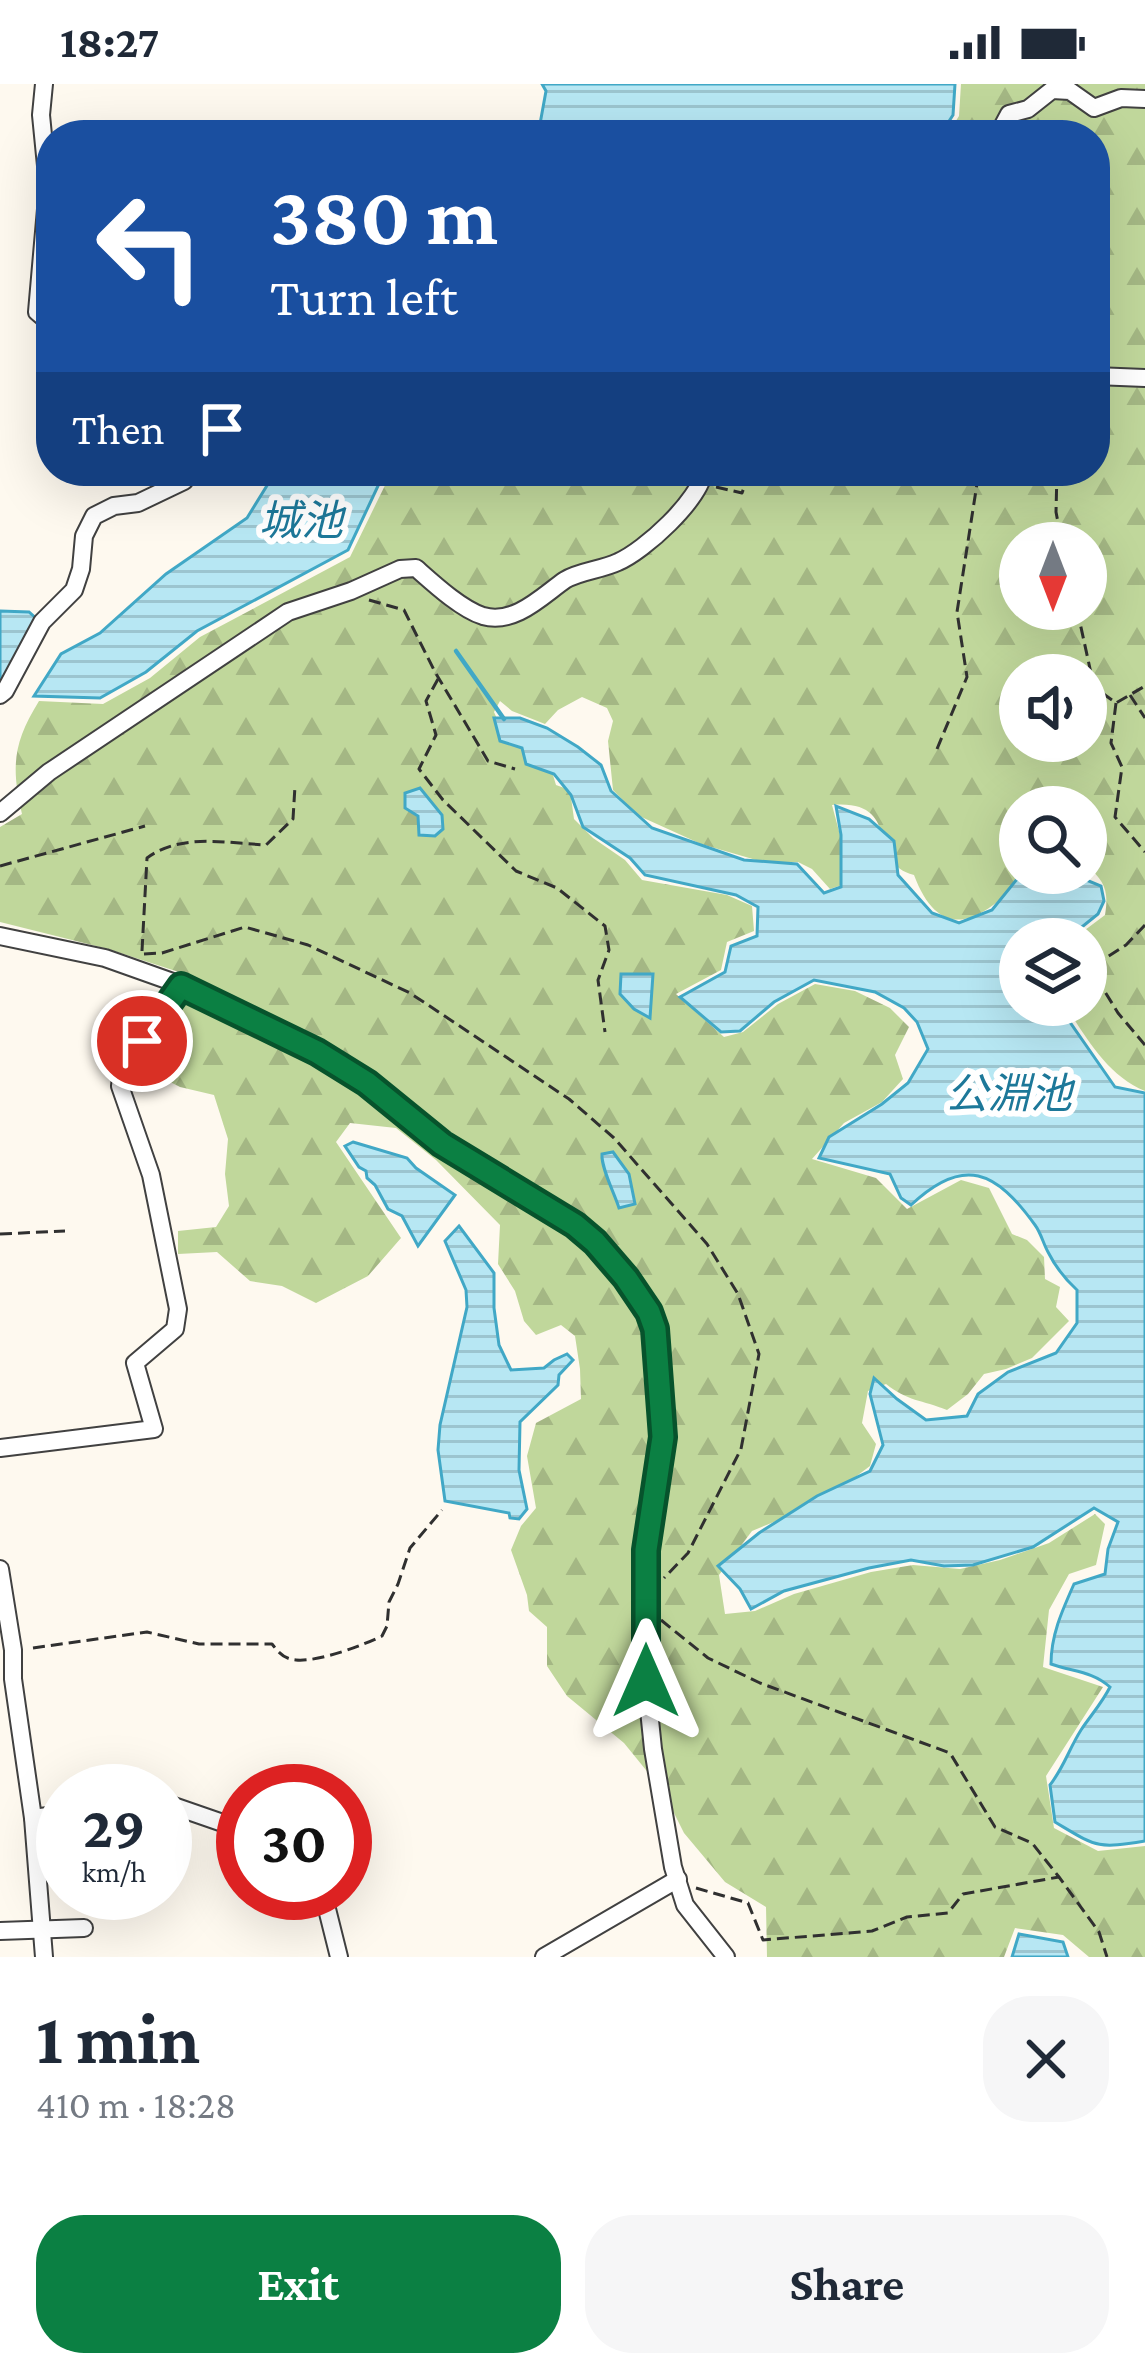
<!DOCTYPE html>
<html lang="en">
<head>
<meta charset="utf-8">
<style>
  :root { --surface:#fff; --page:#f6f6f7; --text:#1f2937; --muted:#747a83; --accent:#0b8043 }
  body { margin:0; font-family:"Crimson Pro","Noto Sans JP",serif; background:var(--page); color:var(--text); height:100vh; display:flex; flex-direction:column; font-size:45px; white-space:nowrap }
  * { box-sizing:border-box; margin:0 }
  p { font-size:39px; color:var(--muted) }
  .icon { flex:none; width:66px; height:66px; fill:none; stroke:currentColor; stroke-width:2; stroke-linecap:round; stroke-linejoin:round }
  .map { position:relative; height:1873px; overflow:hidden }
  .panel { display:flex; flex-direction:column; background:var(--surface); flex:1 }
  .panel>* { flex:none }
  .top-card { position:absolute; left:36px; top:36px; width:1074px; height:366px; border-radius:48px; box-shadow:0 12px 48px #0002; background:#1a4fa0; color:#fff; overflow:hidden }
  .needle { width:78px; rotate:180deg }
  .tools { position:absolute; left:999px; top:438px; display:grid; gap:24px }
  .tools a { display:grid; place-items:center; width:108px; height:108px; border-radius:50%; background:var(--surface); box-shadow:0 12px 48px #0002; font-size:60px }
  .speed { position:absolute; left:36px; top:1680px; display:flex; gap:24px; font-size:60px; font-weight:700; text-align:center }
  .speed>* { display:grid; place-content:center; width:156px; height:156px; border-radius:50%; background:var(--surface); box-shadow:0 12px 48px #0002; line-height:1 }
  .speed small { font-size:30px; font-weight:400 }
  .speed .limit { border:18px solid #d22; background:#fff; color:#111 }
  .pin { position:absolute; display:grid; place-items:center; width:102px; height:102px; color:#fff; margin:-51px; border:6px solid #fff; border-radius:50%; box-shadow:0 3px 12px #0007 }
  .me { position:absolute; width:132px; margin:-66px; rotate:0deg; stroke-linejoin:round; filter:drop-shadow(0 0 9px #0008) }
  .turn { display:flex; align-items:center; gap:42px; height:252px; padding:0 36px; font-size:54px }
  .turn .icon { width:156px; height:156px; stroke-width:2.5 }
  .turn b { display:block; font-size:84px; line-height:102px }
  .then { display:flex; align-items:center; height:114px; padding:0 36px; background:#0003; gap:24px; font-size:45px }
  .round { display:grid; place-items:center; flex:none; width:126px; height:126px; border-radius:48px; background:var(--page) }
  .headline { display:flex; align-items:center; justify-content:space-between; height:204px; padding:0 36px }
  h1 { font-size:72px; font-weight:700; line-height:90px }
  .action { display:flex; gap:24px; margin-top:auto; padding:24px 36px }
  .action a { flex:1; height:138px; border-radius:48px; background:var(--accent); color:#fff; font-size:48px; font-weight:700; line-height:138px; text-align:center }
  .action a+a { background:var(--page); color:var(--text) }
  .status { display:flex; justify-content:space-between; align-items:center; height:84px; padding:0 60px; background:var(--surface); direction:ltr }
  .status svg { height:33px; fill:currentColor }
  .map>svg:first-child { display:block }
  .forest { fill:url(#forest-firs); fill-rule:evenodd }
  .water { fill:url(#water-rules); stroke:#41a8c6; stroke-width:3 }
  .lines { fill:none; stroke-linecap:round; stroke-linejoin:round }
  .stream { stroke:#41a8c6; stroke-width:4.5 }
  .minor-casing { stroke:#414141; stroke-width:20 }
  .path { stroke:#303030; stroke-width:3; stroke-dasharray:12 6; stroke-linecap:butt }
  .minor { stroke:#fff; stroke-width:16 }
  .route-casing { stroke:#07532c; stroke-width:30 }
  .route { stroke:#0b8043; stroke-width:21 }
  .labels { text-anchor:middle; stroke-width:12; stroke-linejoin:round; paint-order:stroke }
  .water-label { font-size:42px; font-style:italic; fill:#1d7899; stroke:#fff }
</style>
</head>
<body>
<div class="status"><b>18:27</b><svg viewBox="0 0 49 12"><path d="M0 12V9h3v3zM5 12V6h3v6zM10 12V3h3v9zM15 12V0h3v12zM26 1h20v11H26zM47 4h2v5h-2z"/></svg></div>
<div class="map">
<svg width="1145" height="1873" viewBox="0 0 1145 1873">
  <defs>
    <pattern id="forest-firs" width="22" height="20" patternUnits="userSpaceOnUse" patternTransform="scale(3)"><rect width="22" height="20" fill="#c0d79b"/><path d="M5 1l3.5 6h-7zM16 11l3.5 6h-7z" fill="#a4b784"/></pattern>
    <pattern id="water-rules" width="6" height="5" patternUnits="userSpaceOnUse" patternTransform="scale(3)"><rect width="6" height="5" fill="#b7e7f3"/><path d="M0 2.5h6" fill="none" stroke="#9cc5cf"/></pattern>
  </defs>
  <rect width="100%" height="100%" fill="#fef9ef"/>
  <path class="forest" d="M961,0h184v1007c-38,-16 -58,-52 -80,-86h21v-66h-13l32,-24c4,-24 0,-34 -19,-50v-58h-66v66h6c-38,44 -84,77 -112,2 -48,-11 -10,-76 -82,-70l8,30 2,50 -12,4 -18,-20 -14,-7h-35l-62,-18 -64,-29 -24,-25 -5,-49 5,-20 -6,-13 -25,-11 -24,13 -13,14 -33,-13 -12,-10 -6,11 8,18 48,35 6,20 14,5 4,29 19,19 32,22 17,20 85,15 25,11 2,25 -27,11 -6,28 -45,24 48,43 19,-5 35,-28 37,-20 40,7 35,17 19,19 -14,28 8,24 -21,23 -38,21 -32,36 64,19 31,31 54,-29 28,8 23,46 15,6 17,17 1,22 15,8 -4,20 13,14 -37,37 -26,11 -22,5 -16,20 -21,16c-25,-10 -40,-9 -61,-26l-18,7 -6,32 14,21 -6,22 -48,36 -70,29 -33,44 6,39 30,-3 39,-17 77,-22 42,-7 47,4 40,-9 49,-17 46,-29 10,10 -9,41 -27,9 -20,36 -6,57 60,20 -57,89 8,52 44,23 47,-5v111h-56l-26,-22 -48,-7 -11,29h-237l-1,-50 -41,-25 -41,-49 -21,-42 -39,-48 -57,-47 -20,-30v-39l-18,-16 -2,-16 -16,-45 10,-24 15,-18 -9,-52 9,-33 45,-24 -1,-30 -5,-33 -14,-11 -25,10 -12,-14 -9,-30 -17,-27 2,-39 -64,-65 -40,-32 -46,-5 -14,19 65,96 -33,38 -52,27 -34,-17 -32,-5 -33,-29 -39,2v-23l38,-4 13,-21 -4,-32 3,-35 -14,-44 -34,-8 -35,-18 37,-69 3,-26 -77,-25 -108,-27v-95l22,-13c-11,-47 -9,-71 17,-113l64,3 47,-26 50,-41 150,-80 42,-86h229l15,11 25,-11h434v-336h-148l12,-19zM1020,459h66v66h-66zM1020,591h66v66h-66z"/>
  <g class="water">
    <polygon points="542,0 955,0 953,31 940,51 538,51 546,7"/>
    <polygon points="276,387 385,387 348,466 197,547 146,588 100,614 34,612 61,570 100,549 166,490 247,434"/>
    <polygon points="0,527 29,528 38,536 0,604"/>
    <path d="M494,634h26l27,10 31,19 23,18 10,26 41,37 92,32 53,4 27,29 17,-6v-52l-5,-29 33,13 25,22 4,34 34,38 27,10 33,-13 30,-37h54l3,4 22,9 3,15 -6,13 -31,25h-47v66h38l57,82 30,6v748c-49,8 -48,6 -90,-19l-5,-37c14,-18 19,-36 31,-55 10,-15 21,-27 29,-43 -18,-16 -37,-15 -59,-23 0,-29 11,-53 23,-80l31,-10 3,-25 10,-27 -24,-14 -61,39 -60,18 -29,1 -33,-6 -42,8 -85,23 -33,18 -11,-20 -22,-23 41,-33 58,-37 53,-25 13,-26 -13,-51 4,-16 23,21 29,21 41,-4 11,-22 30,-22 48,-19 21,-30v-33c-12,-11 -22,-24 -29,-38 -5,-9 -7,-19 -13,-27 -39,-54 -71,-70 -124,-20l-10,-7 -11,-24 -71,-16 10,-21 53,-33 26,-21 20,-34 -11,-27 -13,-14 -29,-16 -61,-12 -40,22 -34,29 -19,1 -41,-35 45,-25 6,-26 26,-10 1,-29 -22,-12 -91,-20 -15,-17 -47,-31 -12,-32 -17,-21 -28,-10 -4,-16 -22,-7z"/>
    <polygon points="420,704 442,731 443,745 435,752 419,751 418,732 405,724 405,709"/>
    <polygon points="621,890 653,890 650,934 634,925 620,910"/>
    <polygon points="353,1058 407,1074 416,1084 455,1111 418,1162 402,1132 388,1125 375,1101 367,1094 366,1087 359,1083 345,1062"/>
    <path d="M613,1068l16,22 6,30 -16,4c-5,-16 -18,-40 -17,-54z"/>
    <polygon points="459,1142 494,1189 494,1224 499,1261 511,1286 544,1284 554,1276 567,1270 573,1276 559,1291 558,1301 520,1338 519,1386 527,1425 519,1435 510,1434 509,1429 445,1417 438,1366 440,1341 467,1223 466,1206 445,1157"/>
    <polygon points="1019,1850 1063,1858 1068,1873 1012,1873"/>
  </g>
  <g class="lines">
    <polyline class="stream" points="456,567 504,635"/>
    <g class="minor-casing">
      <g id="minor">
        <polyline points="44,0 41,31 48,102 37,228 51,240"/>
        <polyline points="1004,51 1001,45 1009,30 1028,25 1052,6 1070,7 1094,24 1121,14 1145,15"/>
        <polyline points="1095,292 1145,294"/>
        <polyline points="0,611 5,607 42,538 74,506 81,485 84,452 94,432 114,422 138,419 184,397 185,387"/>
        <path d="M0,729l49,-41 239,-160 63,-21 49,-22 16,-1c17,15 45,41 67,48 32,9 59,-20 82,-36 15,-9 36,-10 53,-18 26,-11 82,-62 86,-91"/>
        <polyline points="0,852 105,874 181,901 317,968 367,999 442,1060 575,1141 595,1158 626,1194 649,1228 655,1245 661,1305 663,1353 646,1466 646,1597 653,1665 673,1783 685,1821 726,1873"/>
        <polyline points="0,1364 154,1345 135,1279 175,1245 178,1225 151,1091 120,1002 122,985 181,901"/>
        <polyline points="0,1485 13,1566 13,1595 33,1734 44,1873"/>
        <polyline points="165,1719 243,1746"/>
        <polyline points="33,1734 63,1730"/>
        <polyline points="323,1809 339,1873"/>
        <polyline points="0,1847 84,1844"/>
        <polyline points="544,1873 678,1795"/>
      </g>
    </g>
    <g class="path">
      <polyline points="1057,387 1056,428 1062,459"/>
      <polyline points="716,403 742,409 750,387"/>
      <polyline points="369,516 404,526 435,588 488,677 515,685"/>
      <polyline points="1077,525 1094,603 1116,619 1145,602"/>
      <polyline points="438,595 426,617 436,651 419,685 443,716 516,787 557,804 605,842 609,866 598,896 605,948"/>
      <polyline points="1130,611 1145,634"/>
      <polyline points="1116,619 1111,659 1122,683 1115,733 1145,768"/>
      <polyline points="937,665 967,593 957,528 979,387"/>
      <polyline points="0,782 145,742"/>
      <polyline points="1145,841 1126,861 1104,875 1099,898 1118,929 1145,961"/>
      <path d="M142,867l5,-93c34,-25 79,-15 119,-13l27,-26 2,-33"/>
      <polyline points="144,870 162,869 245,843 308,861 410,909 569,1015 614,1054 707,1160 738,1210 759,1270 741,1365 688,1469 664,1494"/>
      <polyline points="0,1150 65,1147"/>
      <polyline points="661,1536 708,1574 760,1599 950,1669 995,1743 1032,1759 1059,1793 1099,1848 1107,1873"/>
      <path d="M33,1564l114,-16 52,12h73c7,9 12,15 24,16 23,2 65,-14 86,-24l5,-10 2,-24 9,-18 12,-36 32,-38"/>
      <polyline points="696,1804 748,1819 763,1856 872,1847 907,1833 948,1829 963,1810 1059,1793"/>
    </g>
    <use href="#minor" class="minor"/>
  </g>
  <g class="lines">
    <g class="route-casing">
      <polyline id="route" points="142,957 181,902 317,968 367,999 442,1060 575,1141 595,1158 626,1194 649,1228 655,1245 663,1353 646,1466 646,1597"/>
    </g>
    <use href="#route" class="route"/>
  </g>
  <g class="labels">
    <g class="water-label">
      <text x="301" y="451">城池</text>
      <text x="1009" y="1024">公淵池</text>
    </g>
  </g>
</svg>
<div class="tools">
<a><svg class="needle" viewBox="-14 -14 28 28"><path d="M0-13l5 13h-10z" fill="#e53935"/><path d="M0 13l5-13h-10z" fill="#747a83"/></svg></a>
<a><svg class="icon" aria-label="sound" viewBox="0 0 24 24"><path d="M4 9h4l5-4v14l-5-4H4zM17 9q2 3 0 6"/></svg></a>
<a><svg class="icon" aria-label="search" viewBox="0 0 24 24"><circle cx="10" cy="10" r="6"/><path d="M15 15l6 6"/></svg></a>
<a><svg class="icon" aria-label="layers" viewBox="0 0 24 24"><path d="M12 4l9 5-9 5-9-5zM3 14l9 5 9-5"/></svg></a>
</div>
<div class="speed"><div>29<small>km/h</small></div><div class="limit">30</div></div>
<div class="pin" style="left:142px;top:957px;background:#d93025"><svg class="icon" aria-label="arrive" viewBox="0 0 24 24"><path d="M6 21V4h12l-3 4 3 4H6"/></svg></div>
<svg class="me" style="left:646px;top:1597px" viewBox="-20 -20 40 40"><path d="M0-17L14 15 0 8-14 15z" fill="#0b8043" stroke="#fff" stroke-width="4"/></svg>
<div class="top-card">
<div class="turn"><svg class="icon" aria-label="left" viewBox="0 0 24 24"><path d="M17 20v-9H6M10 6l-5 5 5 5"/></svg><div><b>380 m</b>Turn left</div></div>
<div class="then">Then<svg class="icon" aria-label="arrive" viewBox="0 0 24 24"><path d="M6 21V4h12l-3 4 3 4H6"/></svg></div>
</div>
</div>
<section class="panel">
<div class="headline"><div><h1>1 min</h1><p>410 m · 18:28</p></div><a class="round"><svg class="icon" aria-label="close" viewBox="0 0 24 24"><path d="M6 6l12 12M18 6L6 18"/></svg></a></div>
<div class="action"><a>Exit</a><a>Share</a></div>
</section>
</body>
</html>
